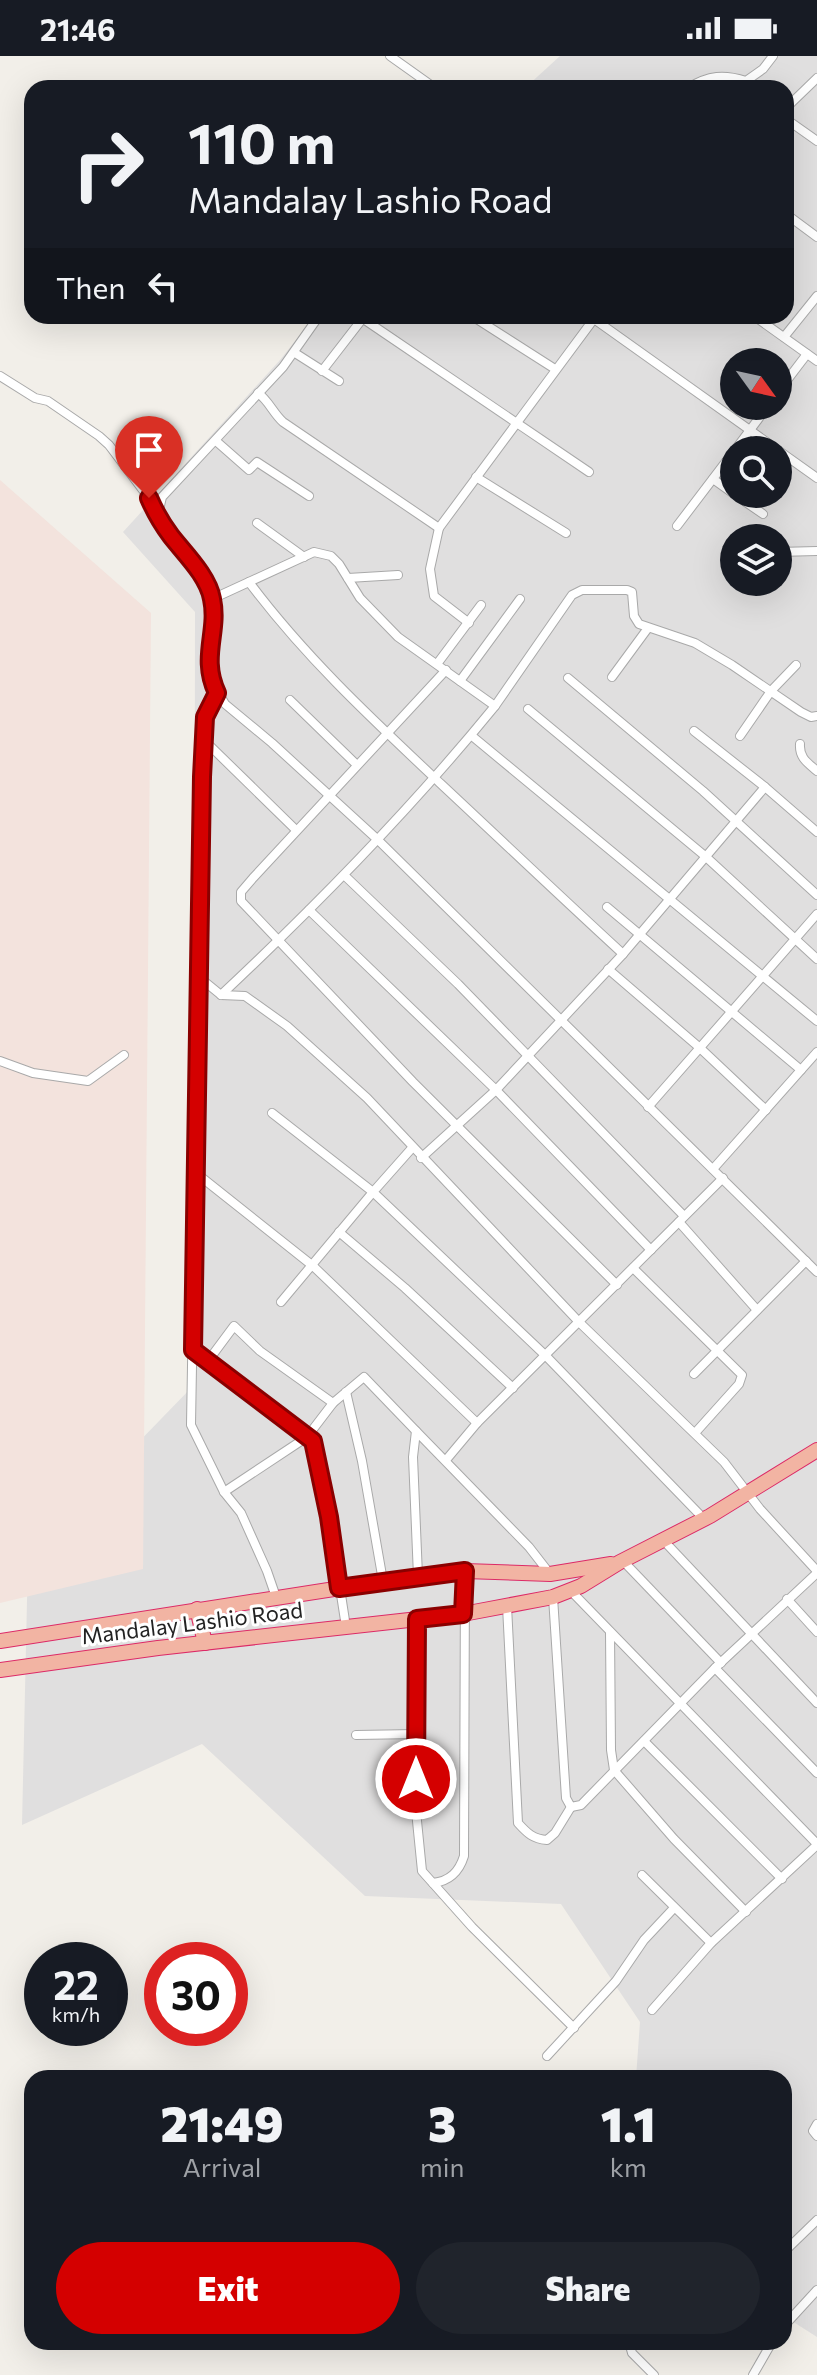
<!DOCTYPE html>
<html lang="en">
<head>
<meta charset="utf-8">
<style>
  :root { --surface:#171b24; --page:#20242c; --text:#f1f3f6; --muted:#9ea1a6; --accent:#d40000 }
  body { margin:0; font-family:Commissioner,sans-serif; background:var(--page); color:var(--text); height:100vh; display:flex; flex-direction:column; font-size:30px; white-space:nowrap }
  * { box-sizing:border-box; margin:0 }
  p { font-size:26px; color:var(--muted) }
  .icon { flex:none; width:44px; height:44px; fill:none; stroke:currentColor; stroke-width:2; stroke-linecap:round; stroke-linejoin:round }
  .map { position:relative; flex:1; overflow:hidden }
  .panel { position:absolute; left:24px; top:2014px; width:768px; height:280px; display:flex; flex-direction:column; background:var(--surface); border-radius:24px; box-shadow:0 8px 32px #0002 }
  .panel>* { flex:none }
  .guide { position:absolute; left:24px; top:24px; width:770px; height:244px; border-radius:24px; box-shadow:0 8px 32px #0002; background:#171b24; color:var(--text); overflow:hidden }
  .needle { width:52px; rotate:123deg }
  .tools { position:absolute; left:720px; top:292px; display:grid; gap:16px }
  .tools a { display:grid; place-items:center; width:72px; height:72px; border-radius:50%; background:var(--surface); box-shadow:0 8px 32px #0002; font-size:40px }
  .speed { position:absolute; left:24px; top:1886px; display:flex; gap:16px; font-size:40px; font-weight:700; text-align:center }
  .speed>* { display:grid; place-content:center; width:104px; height:104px; border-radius:50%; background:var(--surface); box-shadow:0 8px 32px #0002; line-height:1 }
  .speed small { font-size:20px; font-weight:400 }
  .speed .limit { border:12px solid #d22; background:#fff; color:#111 }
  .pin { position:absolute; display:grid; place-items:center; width:68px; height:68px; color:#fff; margin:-82px -34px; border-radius:50% 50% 50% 0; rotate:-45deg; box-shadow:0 0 8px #0007 }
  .pin .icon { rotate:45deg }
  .me { position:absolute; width:88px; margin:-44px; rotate:0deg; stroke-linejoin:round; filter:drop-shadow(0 0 6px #0008) }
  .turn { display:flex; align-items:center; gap:28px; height:168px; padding:0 32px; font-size:36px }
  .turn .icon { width:104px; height:104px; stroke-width:2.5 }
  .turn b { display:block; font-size:56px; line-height:68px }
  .then { display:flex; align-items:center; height:76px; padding:0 32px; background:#0003; gap:16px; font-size:30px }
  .eta { display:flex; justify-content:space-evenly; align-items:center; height:136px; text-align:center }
  .eta b { font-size:48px; font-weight:800; line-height:56px }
  .action { display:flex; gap:16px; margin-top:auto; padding:16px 32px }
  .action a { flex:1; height:92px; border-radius:48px; background:var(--accent); color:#fff; font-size:32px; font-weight:800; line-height:92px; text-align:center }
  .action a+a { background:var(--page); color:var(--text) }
  .status { display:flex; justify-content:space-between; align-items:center; height:56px; padding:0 40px; background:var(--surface); direction:ltr }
  .status svg { height:22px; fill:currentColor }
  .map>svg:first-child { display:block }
  .residential { fill:#e0dfdf; fill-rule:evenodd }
  .military { fill:#f3e3dd }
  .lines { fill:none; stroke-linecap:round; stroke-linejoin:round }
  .minor-casing { stroke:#a9a9a9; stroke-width:10 }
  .trunk-casing { stroke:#dc2a67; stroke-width:16 }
  .minor { stroke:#fff; stroke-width:8 }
  .trunk { stroke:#f2b4a3; stroke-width:14 }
  .route-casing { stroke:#8a0000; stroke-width:20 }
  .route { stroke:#d40000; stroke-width:14 }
  .labels { text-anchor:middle; stroke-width:6; stroke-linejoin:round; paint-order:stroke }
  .street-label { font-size:22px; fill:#222; stroke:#fff }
</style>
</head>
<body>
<div class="status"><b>21:46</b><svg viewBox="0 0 49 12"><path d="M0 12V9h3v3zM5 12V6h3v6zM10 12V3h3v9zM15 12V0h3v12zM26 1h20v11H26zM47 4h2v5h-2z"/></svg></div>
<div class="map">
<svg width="817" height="2319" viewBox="0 0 817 2319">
  <rect width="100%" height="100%" fill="#f2efe9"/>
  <path class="residential" d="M560,0h257v2281l-33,-21v-238h-148l4,-56 -79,-118 -196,-8 -163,-152 -180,81 6,-269 166,-171 1,-773 -72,-80 157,-172 35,-44h471v-228h-261zM734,306h44v44h-44zM734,394h44v44h-44zM734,482h44v44h-44z"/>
  <polygon class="military" points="0,424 151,557 143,1513 0,1547"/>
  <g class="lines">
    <g class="minor-casing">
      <g id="minor">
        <polyline points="390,0 435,32"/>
        <path d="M688,32c21,-13 36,-14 58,-7l17,-12 10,-13"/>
        <polyline points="786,52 817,22"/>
        <polyline points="786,63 817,85"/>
        <polyline points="786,158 817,181"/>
        <polyline points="359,260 589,416"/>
        <polyline points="472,260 555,313"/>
        <polyline points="754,260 817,305"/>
        <polyline points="594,263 817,422"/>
        <polyline points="784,281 817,240"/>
        <polyline points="295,297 339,325"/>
        <polyline points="322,315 363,262"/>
        <polyline points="0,320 35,342 48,345 99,380 109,389 149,442 157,461 195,511 212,543 208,603 211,624 225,648 272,687 378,784 817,1216"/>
        <polyline points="778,336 807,298"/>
        <path d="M258,337c11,8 15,20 25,29l156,106 157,-212"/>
        <polyline points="216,385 249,414 257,406 309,440"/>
        <polyline points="735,394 768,350"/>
        <polyline points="476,421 566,477"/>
        <polyline points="713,423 734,438"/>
        <polyline points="734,438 763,458"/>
        <polyline points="158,458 162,441 283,311 319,260"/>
        <polyline points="257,467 304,501"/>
        <polyline points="677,470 734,395"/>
        <polyline points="439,472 430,513 434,540 469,567"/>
        <polyline points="778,496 817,495"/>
        <polyline points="348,522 398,519"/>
        <path d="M249,526c56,75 124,138 192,202 61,57 121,114 182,170"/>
        <polyline points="212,543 314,496 331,500 339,508 360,542 398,581 495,650 572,539 582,534 627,534 632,536 634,560 639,568 695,587 732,609 801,656 811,661 817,660"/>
        <polyline points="437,608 481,549"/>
        <polyline points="446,614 253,822 241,836 241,845 413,1026 617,1229"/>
        <polyline points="612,621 648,572"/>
        <polyline points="568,622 703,735 817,839"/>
        <polyline points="460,625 520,543"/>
        <polyline points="217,637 205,661 202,721 191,1369 224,1436 241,1457 267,1515 276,1541"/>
        <polyline points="290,644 357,709"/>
        <polyline points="528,653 705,800 817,903"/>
        <polyline points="694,675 765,731 817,776"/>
        <polyline points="472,680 817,965"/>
        <polyline points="740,680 771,635 796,609"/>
        <polyline points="204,684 296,774"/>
        <path d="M800,688c-1,14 8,19 17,27"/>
        <polyline points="344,819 458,928 684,1160"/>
        <polyline points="607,851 801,1014"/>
        <polyline points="309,854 496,1034 651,1194"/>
        <polyline points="608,913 700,992 766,1054"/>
        <polyline points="199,921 221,939 245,940 287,970 367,1042 580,1267 724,1406 760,1453 817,1515"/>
        <path d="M221,939c97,-91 190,-186 274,-289"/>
        <polyline points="0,1005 33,1017 88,1025 124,999"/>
        <polyline points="648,1051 817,858"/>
        <polyline points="272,1057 373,1136 281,1246"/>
        <polyline points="412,1092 373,1136 546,1300 704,1463"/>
        <polyline points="421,1102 496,1034 623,898 765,731"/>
        <polyline points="713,1113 817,996"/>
        <polyline points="196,1117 313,1210 477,1367"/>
        <polyline points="679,1166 757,1254"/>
        <polyline points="339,1176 405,1232 513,1332"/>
        <polyline points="633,1212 742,1319 739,1328 695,1377"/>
        <polyline points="193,1294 313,1385 329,1461 346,1571"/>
        <polyline points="208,1305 234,1270 260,1295 333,1347"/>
        <polyline points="694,1318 806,1205"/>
        <polyline points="346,1336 362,1405 383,1525"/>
        <polyline points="446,1404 477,1367 723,1122"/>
        <polyline points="224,1436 307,1381 333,1347 364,1321 416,1375"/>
        <polyline points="664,1485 817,1647"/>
        <polyline points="624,1506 721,1607"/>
        <polyline points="418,1520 413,1401 416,1375 529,1491 550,1518"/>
        <polyline points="570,1534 817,1788"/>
        <polyline points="553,1541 566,1742 571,1751 581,1749 715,1612 817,1517"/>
        <polyline points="787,1543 817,1576"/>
        <path d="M507,1550l11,217c9,10 15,16 29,17l8,-7 16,-26"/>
        <polyline points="417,1563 415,1745 422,1815 472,1871 574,1972"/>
        <polyline points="610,1576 611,1694 614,1714 674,1783 746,1856"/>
        <polyline points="715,1612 817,1717"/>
        <polyline points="356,1679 416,1678"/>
        <polyline points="644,1685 782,1823"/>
        <polyline points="642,1819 711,1887"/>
        <path d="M433,1827c17,-2 26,-11 31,-27l1,-285"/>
        <polyline points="652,1954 711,1887 817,1789"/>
        <polyline points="547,2000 616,1925 644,1884 674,1852"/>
        <polyline points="817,2068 813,2075 817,2080"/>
        <polyline points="784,2196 817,2164"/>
        <polyline points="784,2270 817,2234"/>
        <polyline points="629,2286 632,2297 654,2319"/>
        <polyline points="753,2319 772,2286"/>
      </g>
    </g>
    <g class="trunk-casing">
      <g id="trunk">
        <polyline points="197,1553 205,1587"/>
        <polyline points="0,1585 418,1520 465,1515 550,1518 611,1508"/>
        <polyline points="0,1614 158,1592 463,1558 553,1541 581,1530 620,1506 710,1460 817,1394"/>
      </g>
    </g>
    <use href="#minor" class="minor"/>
    <use href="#trunk" class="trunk"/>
  </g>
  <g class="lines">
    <g class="route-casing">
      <path id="route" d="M149,442c6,14 13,26 22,38 14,18 37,40 41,63 7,33 -12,58 5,94l-12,24 -3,60 -9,573 120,91 16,76 10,71 126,-17 -2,43 -46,5 -1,160"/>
    </g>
    <use href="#route" class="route"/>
  </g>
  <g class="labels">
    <g class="street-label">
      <text transform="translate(192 1567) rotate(-7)" y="8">Mandalay Lashio Road</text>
    </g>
  </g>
</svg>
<div class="tools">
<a><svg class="needle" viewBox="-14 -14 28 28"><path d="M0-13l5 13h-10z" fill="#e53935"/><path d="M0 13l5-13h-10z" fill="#9ea1a6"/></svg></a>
<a><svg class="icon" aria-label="search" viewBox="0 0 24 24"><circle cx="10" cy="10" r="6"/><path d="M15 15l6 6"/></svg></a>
<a><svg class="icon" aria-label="layers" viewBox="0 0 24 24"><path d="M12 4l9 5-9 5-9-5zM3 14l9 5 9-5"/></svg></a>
</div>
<div class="speed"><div>22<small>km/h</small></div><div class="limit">30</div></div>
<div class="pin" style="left:149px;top:442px;background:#d93025"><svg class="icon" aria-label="arrive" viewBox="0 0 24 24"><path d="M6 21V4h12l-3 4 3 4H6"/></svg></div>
<svg class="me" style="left:416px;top:1723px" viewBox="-20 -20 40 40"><circle r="17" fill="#d40000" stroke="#fff" stroke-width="3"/><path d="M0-11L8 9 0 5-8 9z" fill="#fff"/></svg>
<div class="guide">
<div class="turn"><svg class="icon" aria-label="right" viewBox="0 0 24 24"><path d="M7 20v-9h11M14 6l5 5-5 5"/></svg><div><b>110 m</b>Mandalay Lashio Road</div></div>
<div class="then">Then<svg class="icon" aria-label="left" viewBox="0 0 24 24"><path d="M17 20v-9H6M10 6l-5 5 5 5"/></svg></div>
</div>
<section class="panel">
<div class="eta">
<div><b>21:49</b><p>Arrival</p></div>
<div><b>3</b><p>min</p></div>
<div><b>1.1</b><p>km</p></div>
</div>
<div class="action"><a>Exit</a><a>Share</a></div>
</section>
</div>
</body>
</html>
